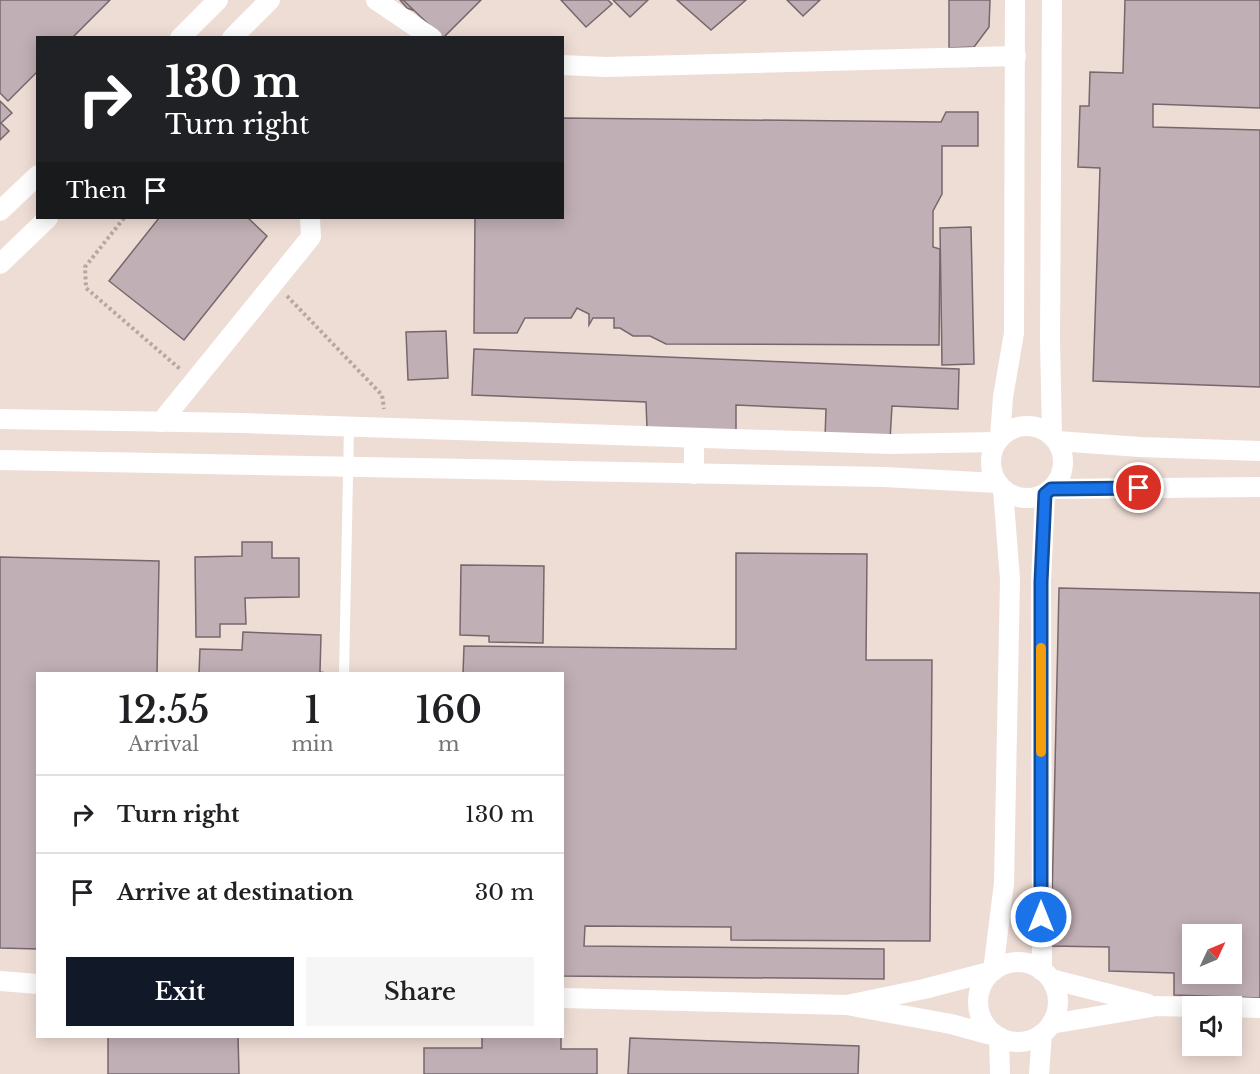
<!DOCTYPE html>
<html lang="en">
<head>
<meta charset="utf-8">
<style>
  :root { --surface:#fff; --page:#f6f6f6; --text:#202124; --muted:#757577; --line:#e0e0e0; --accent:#111827 }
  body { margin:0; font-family:"Libre Baskerville",serif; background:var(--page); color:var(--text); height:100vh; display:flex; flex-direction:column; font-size:22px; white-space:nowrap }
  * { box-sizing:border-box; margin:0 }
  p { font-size:20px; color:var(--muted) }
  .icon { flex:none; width:33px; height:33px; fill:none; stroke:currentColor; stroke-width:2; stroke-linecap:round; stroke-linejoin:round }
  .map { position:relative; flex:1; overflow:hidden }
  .side { position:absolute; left:36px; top:672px; width:528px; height:366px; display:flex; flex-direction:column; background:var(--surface); border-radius:0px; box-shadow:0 3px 15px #0003 }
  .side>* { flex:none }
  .hud { position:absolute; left:36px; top:36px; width:528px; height:183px; border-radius:0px; box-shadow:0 3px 15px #0003; background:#202124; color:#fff; overflow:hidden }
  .needle { width:39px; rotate:46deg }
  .fabs { position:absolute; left:1182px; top:924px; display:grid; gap:12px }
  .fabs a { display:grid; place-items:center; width:60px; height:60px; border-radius:0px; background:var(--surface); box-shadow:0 3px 15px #0003; font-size:30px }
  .pin { position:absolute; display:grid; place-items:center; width:51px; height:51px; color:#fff; margin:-26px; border:3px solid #fff; border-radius:50%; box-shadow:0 2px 6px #0007 }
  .me { position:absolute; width:66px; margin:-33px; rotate:0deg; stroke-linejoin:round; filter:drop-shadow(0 0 4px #0008) }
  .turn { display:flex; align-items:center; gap:21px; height:126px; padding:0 30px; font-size:27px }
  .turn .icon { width:78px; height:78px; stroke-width:2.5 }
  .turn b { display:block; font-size:42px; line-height:51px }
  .then { display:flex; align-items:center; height:57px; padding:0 30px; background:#0003; gap:12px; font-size:22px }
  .eta { display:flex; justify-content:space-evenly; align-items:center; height:102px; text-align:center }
  .eta b { font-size:36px; font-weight:600; line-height:42px }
  .primary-button { display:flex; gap:12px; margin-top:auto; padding:12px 30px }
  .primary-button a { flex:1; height:69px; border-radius:0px; background:var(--accent); color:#fff; font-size:24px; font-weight:600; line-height:69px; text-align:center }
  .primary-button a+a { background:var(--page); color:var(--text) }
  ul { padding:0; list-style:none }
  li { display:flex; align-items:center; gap:18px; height:78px; padding:0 30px; border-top:2px solid var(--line) }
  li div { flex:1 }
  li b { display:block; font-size:22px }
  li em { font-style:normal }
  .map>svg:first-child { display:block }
  .building { fill:#c0afb5; stroke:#76676d; stroke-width:1.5; fill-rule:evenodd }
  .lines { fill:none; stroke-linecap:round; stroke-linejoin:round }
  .path { stroke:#b5a8a1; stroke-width:4; stroke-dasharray:3 3; stroke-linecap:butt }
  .lane { stroke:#fff; stroke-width:10 }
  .street { stroke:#fff; stroke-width:20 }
  .route-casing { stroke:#114b97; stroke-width:15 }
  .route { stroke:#1a73e8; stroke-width:10 }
  .slow { stroke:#f59e0b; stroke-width:10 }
</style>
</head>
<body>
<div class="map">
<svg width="1260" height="1074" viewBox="0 0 1260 1074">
  <rect width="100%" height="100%" fill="#eeddd5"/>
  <g class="building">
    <polygon points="0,0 110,0 72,38 38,38 38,71 8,101 0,93"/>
    <polygon points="400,0 477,0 452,24 407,8"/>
    <polygon points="403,0 481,0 443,38"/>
    <polygon points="561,0 608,0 612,4 586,27"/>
    <polygon points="613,0 648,0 630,17"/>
    <polygon points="677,0 746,0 711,30"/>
    <polygon points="787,0 820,0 803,16"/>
    <polygon points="949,0 990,0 989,27 974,47 949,48"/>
    <polygon points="1125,0 1260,0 1260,108 1153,104 1153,127 1260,130 1260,387 1093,381 1100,168 1078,167 1080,106 1089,106 1090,72 1123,73"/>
    <polygon points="0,101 12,113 1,123 9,131 0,140"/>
    <polygon points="946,112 978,112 978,146 942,146 942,194 933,211 933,247 940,249 939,345 666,344 650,336 633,336 620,328 614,328 614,318 593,318 589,325 589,314 577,308 571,318 525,318 517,333 474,333 475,218 562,218 562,118 941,122"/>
    <polygon points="159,218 248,218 267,236 184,340 109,281"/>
    <polygon points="971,227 974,364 942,365 940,228"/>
    <polygon points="446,331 448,378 408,380 406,332"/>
    <polygon points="474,349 959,369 958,409 892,406 890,440 825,438 826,409 736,405 736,432 647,428 646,402 472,395"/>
    <polygon points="242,542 272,542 272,558 299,558 299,597 245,598 246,624 220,624 220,637 196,637 195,557 242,556"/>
    <polygon points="736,553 867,554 866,660 932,660 930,941 731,940 731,927 585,926 584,946 884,949 884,979 562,976 562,674 463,674 464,646 736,649"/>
    <polygon points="0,557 159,561 157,674 38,674 38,949 0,948"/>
    <polygon points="461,565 544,566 543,643 489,642 489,636 460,635"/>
    <path d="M1059,588l201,5v405l-86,-3v-22l-65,-2v-24l-58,-1zM1192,934h40v40h-40z"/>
    <polygon points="243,632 321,635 320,672 333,674 199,674 200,649 242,650"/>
    <polygon points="108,1036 238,1036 239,1074 108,1074"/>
    <polygon points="482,1036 561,1036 561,1049 597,1049 597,1074 424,1074 424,1048 482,1048"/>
    <polygon points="630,1038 859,1046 858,1074 628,1074"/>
  </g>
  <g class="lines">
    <g class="path">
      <polyline points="124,218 85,267 86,288 180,369"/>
      <polyline points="287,296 382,395 384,409"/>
    </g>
    <polyline class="lane" points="344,674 349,427"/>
    <g class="street">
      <polyline points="376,0 432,38"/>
      <polyline points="1052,0 1050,340 1052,436"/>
      <polyline points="180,38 218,0"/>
      <polyline points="232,38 270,0"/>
      <polyline points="562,65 606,67 1016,56"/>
      <polyline points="0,211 38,175"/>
      <polyline points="0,264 48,218"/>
      <polyline points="0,419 242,423 890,444 996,442"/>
      <polyline points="161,422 311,237 310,219"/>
      <circle cx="1027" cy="462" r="36"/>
      <polyline points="1000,437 1003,397 1014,333 1015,0"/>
      <polyline points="1057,441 1140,447 1260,451"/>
      <polyline points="0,460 884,477 997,483"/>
      <polyline points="694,474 694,438"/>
      <polyline points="1051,489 1260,487"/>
      <circle cx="1018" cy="1002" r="40"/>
      <polyline points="1042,971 1041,582 1045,494"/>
      <polyline points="1051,979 1148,1004"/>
      <polyline points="0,981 38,984"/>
      <polyline points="562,998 847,1005 951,1024 999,1037 1000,1074"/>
      <polyline points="847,1005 924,989 993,971 1004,883 1010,579 1003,490"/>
      <polyline points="1232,1007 1260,1008"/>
      <polyline points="1051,1024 1157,1006 1192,1007"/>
      <polyline points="1039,1074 1042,1034"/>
    </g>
  </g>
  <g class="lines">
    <g class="route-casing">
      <polyline id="route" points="1041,917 1041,582 1045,494 1051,489 1139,488"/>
    </g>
    <use href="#route" class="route"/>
    <polyline class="slow" points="1041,752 1041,648"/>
  </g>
</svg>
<div class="fabs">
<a><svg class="needle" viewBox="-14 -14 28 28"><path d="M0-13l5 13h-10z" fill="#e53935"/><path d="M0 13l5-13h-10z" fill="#757577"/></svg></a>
<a><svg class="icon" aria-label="sound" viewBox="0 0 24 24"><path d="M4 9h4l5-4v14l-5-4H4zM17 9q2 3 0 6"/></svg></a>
</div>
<div class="pin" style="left:1139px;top:488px;background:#d93025"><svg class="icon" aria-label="arrive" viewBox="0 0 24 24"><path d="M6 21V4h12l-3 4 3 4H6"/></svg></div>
<svg class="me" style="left:1041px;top:917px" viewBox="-20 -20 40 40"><circle r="17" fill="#1a73e8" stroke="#fff" stroke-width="3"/><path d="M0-11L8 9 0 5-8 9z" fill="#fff"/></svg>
<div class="hud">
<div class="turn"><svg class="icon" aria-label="right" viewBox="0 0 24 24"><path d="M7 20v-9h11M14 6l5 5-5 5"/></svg><div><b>130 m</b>Turn right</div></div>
<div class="then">Then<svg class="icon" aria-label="arrive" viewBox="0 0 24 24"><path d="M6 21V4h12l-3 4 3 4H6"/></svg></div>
</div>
<section class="side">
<div class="eta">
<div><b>12:55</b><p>Arrival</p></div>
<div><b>1</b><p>min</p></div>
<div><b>160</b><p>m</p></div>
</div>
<ul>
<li><svg class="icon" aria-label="right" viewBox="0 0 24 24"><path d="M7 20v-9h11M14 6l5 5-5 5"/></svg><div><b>Turn right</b></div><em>130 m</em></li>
<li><svg class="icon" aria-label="arrive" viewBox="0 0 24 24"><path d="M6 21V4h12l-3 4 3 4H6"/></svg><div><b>Arrive at destination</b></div><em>30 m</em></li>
</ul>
<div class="primary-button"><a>Exit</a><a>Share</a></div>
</section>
</div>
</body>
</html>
